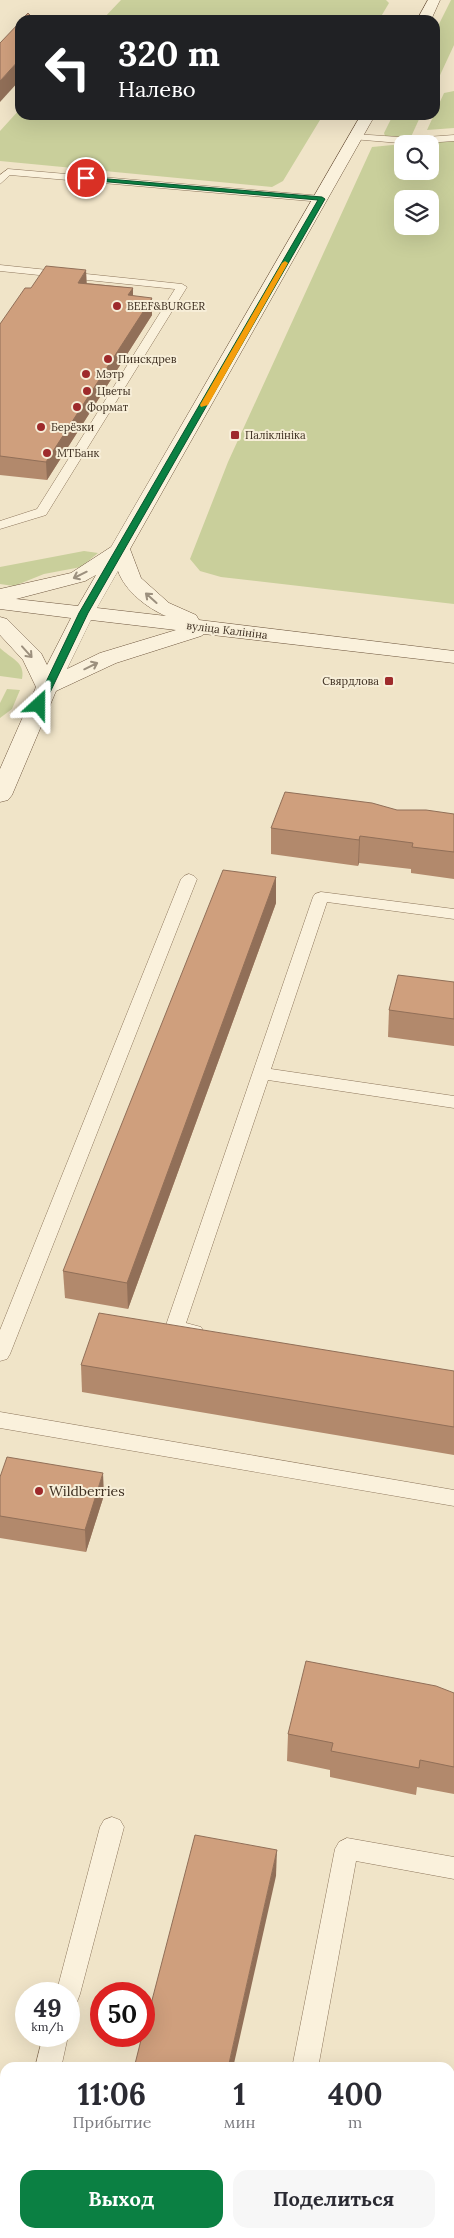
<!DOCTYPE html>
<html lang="ru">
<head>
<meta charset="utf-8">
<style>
  :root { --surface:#fff; --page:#f7f7f7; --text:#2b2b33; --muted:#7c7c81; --accent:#0b8043 }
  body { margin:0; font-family:Lora,serif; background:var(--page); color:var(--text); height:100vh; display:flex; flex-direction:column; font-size:19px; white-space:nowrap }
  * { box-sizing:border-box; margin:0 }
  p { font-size:16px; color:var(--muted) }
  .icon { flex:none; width:28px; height:28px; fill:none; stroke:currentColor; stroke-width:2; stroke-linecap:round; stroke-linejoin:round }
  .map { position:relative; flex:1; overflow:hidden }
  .panel { position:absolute; left:0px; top:2062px; width:455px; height:176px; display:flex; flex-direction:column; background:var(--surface); border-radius:15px 15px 0 0; box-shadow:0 5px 20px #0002 }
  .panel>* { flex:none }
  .banner { position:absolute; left:15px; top:15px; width:425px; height:105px; border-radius:15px; box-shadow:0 5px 20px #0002; background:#202124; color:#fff; overflow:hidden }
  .tools { position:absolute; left:394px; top:135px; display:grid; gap:10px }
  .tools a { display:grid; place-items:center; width:45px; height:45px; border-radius:10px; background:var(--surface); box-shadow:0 5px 20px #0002; font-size:25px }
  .speed { position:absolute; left:15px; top:1982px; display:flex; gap:10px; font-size:25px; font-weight:700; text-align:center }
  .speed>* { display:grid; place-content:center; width:65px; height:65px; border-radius:50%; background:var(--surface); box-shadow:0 5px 20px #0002; line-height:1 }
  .speed small { font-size:12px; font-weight:400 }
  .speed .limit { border:8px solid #d22; background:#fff; color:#111 }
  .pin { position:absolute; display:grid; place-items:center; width:42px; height:42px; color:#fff; margin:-21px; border:2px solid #fff; border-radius:50%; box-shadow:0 1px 5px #0007 }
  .me { position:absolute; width:55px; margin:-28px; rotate:24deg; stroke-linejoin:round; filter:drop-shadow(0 0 4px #0008) }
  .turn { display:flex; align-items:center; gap:18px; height:105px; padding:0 20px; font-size:22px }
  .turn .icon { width:65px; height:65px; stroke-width:2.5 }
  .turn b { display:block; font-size:35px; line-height:42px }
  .eta { display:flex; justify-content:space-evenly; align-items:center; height:85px; text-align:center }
  .eta b { font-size:30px; font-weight:700; line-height:35px }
  .primary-button { display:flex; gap:10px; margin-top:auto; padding:10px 20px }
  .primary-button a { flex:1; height:58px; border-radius:15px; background:var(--accent); color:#fff; font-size:20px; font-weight:700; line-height:58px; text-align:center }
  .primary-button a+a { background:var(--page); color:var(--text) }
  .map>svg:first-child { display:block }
  .green { fill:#c9cf9b; fill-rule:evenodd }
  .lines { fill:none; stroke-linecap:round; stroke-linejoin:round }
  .service-casing { stroke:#8d765c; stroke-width:1 }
  .secondary-casing { stroke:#6f573f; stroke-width:1 }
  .service { fill:#faf1dc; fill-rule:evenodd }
  .secondary { fill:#faf1dc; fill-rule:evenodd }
  .wall { fill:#b2896c }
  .shaded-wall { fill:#916f58 }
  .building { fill:#cf9f7d; stroke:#916f58 }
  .oneway { stroke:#9c907e }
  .route { fill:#0b8043; stroke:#07532c }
  .slow { fill:#f59e0b }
  .poi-dot { fill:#9e2a2b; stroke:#f7eed8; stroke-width:2 }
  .labels { text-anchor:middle; stroke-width:4; stroke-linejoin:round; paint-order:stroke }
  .far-poi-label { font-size:11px; fill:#3d2e20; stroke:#f7eed8; text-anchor:start }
  .far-street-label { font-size:11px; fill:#3d2e20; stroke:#f7eed8 }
  .poi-label { font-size:14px; fill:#3d2e20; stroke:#f7eed8; text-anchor:start }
</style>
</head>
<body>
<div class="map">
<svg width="454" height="2238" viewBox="0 0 454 2238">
  <rect width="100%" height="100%" fill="#f0e4c8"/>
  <g class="green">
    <polygon points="121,0 386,0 389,3 379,20 102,20"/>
    <polygon points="451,0 454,0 454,45 435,86 435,32"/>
    <polygon points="454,91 454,128 427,130 444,93"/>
    <polygon points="20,109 20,115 323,115 283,181 272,187 0,161 0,131"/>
    <polygon points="393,115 421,115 410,139 385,136 384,133"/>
    <path d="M454,139v465l-233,-27 -21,-6 -10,-12 38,-97 144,-315zM402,144h28v27h-28zM402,199h28v27h-28z"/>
    <polygon points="84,551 98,553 81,567 44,574 14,586 0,584 0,567"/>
    <path d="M0,648c10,10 26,14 22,31l-22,-3z"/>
    <polygon points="7,689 20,690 12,709 0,718 0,703"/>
  </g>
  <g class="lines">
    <g class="service-casing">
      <g id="service">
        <polygon points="355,134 413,138 454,135 454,141 412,144 352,139 352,135"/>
        <polygon points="8,169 322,196 327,199 322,202 10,175 0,184 0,175"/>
        <polygon points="0,265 182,284 187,287 46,515 0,529 0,521 37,509 175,289 0,271"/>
        <polygon points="189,874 194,876 197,879 10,1354 7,1359 0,1361 0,1330 181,879 184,876"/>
        <polygon points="321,892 454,909 454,919 327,902 271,1069 454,1096 454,1108 268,1080 186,1323 201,1327 204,1332 201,1337 194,1339 168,1333 165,1328 313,897 315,894"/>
        <polygon points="0,1412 454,1490 454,1506 0,1428"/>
        <polygon points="112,1817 120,1820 124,1827 80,1994 77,2002 69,2005 69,1994 56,1994 100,1827 104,1820"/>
        <polygon points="347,1838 454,1857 454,1879 356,1861 318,2068 292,2068 335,1849 339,1842"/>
        <polygon points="43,2036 68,2036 61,2068 35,2068"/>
        <polygon points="5,2216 5,2234 17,2234 16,2238 0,2238 0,2218"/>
        <polygon points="260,2234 286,2234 285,2238 259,2238"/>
      </g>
    </g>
    <g class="secondary-casing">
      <g id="secondary">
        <polygon points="428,0 440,0 431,20 417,20"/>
        <path d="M361,115h14l-245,434 11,29 28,25 27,12 3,5 255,31v12l-250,-29 -3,2 -85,27 -60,28 -44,104 -4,5 -8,2v-33l36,-82 -13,-27 -23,-25v-18l7,2 34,34 6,12 24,-47 -71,-9v-20l71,-16 40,-26zM118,571c7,20 29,37 48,45l-69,-8zM96,575l-18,31 -62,-7 69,-18zM91,620l85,10 -76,23 -33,16z"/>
      </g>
    </g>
    <use href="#service" class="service"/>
    <use href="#secondary" class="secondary"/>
  </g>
  <g class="wall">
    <polygon points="87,283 133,288 133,296 152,315 47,480 0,475 0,324 31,288"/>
    <polygon points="397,810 454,814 454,879 411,873 411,869 359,863 358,866 271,854 271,828"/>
    <polygon points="276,877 276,903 128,1309 65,1298 63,1271"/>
    <polygon points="454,982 454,1046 388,1037 389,1010"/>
    <polygon points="81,1365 454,1371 454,1455 82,1392"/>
    <polygon points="0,1477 104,1495 86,1552 0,1538"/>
    <polygon points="454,1693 454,1794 417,1787 416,1795 330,1777 330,1770 287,1761 288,1734"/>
    <polygon points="454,2188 454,2227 450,2226 450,2215"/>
  </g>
  <g class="shaded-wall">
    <polygon points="20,59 20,80 0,102 0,81"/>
    <polygon points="86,270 87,287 78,283"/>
    <polygon points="133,288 133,305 128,295"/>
    <polygon points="152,298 152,315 47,480 46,462"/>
    <polygon points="360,836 359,863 358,866 359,840"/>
    <polygon points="276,877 276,903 128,1309 127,1283"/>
    <polygon points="103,1473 104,1495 86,1552 85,1530"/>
    <polygon points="277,1850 276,1876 233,2068 228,2068"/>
    <polygon points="190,2234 196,2234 195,2238 189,2238"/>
  </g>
  <g class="building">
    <polygon points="28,13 35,20 21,20"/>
    <polygon points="20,22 20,59 0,81 0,43"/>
    <polygon points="46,266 86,270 78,283 133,288 128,295 152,298 46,462 0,456 0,324 25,288 31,288"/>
    <polygon points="285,792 372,803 397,810 426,810 454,814 454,852 412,847 413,843 360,836 359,840 271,828"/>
    <polygon points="223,870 276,877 127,1283 63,1271"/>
    <polygon points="398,975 454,982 454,1019 389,1010"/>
    <polygon points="99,1313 454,1371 454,1427 81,1365"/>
    <polygon points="7,1457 103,1473 85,1530 0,1516 0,1477"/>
    <polygon points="306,1661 436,1686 454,1693 454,1767 420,1760 419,1768 331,1751 333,1743 288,1734"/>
    <polygon points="195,1835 277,1850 228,2068 134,2068 142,2036 144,2036 144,2031"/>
    <polygon points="454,2188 454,2202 452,2202"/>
    <polygon points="91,2234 190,2234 189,2238 90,2238"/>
  </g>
  <defs><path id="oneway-shaft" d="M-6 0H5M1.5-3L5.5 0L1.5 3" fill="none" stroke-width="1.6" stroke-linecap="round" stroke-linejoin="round" transform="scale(1.25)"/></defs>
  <g class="oneway">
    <use href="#oneway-shaft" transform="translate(80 575) rotate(154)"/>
    <use href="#oneway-shaft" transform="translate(151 598) rotate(-138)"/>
    <use href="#oneway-shaft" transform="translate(27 652) rotate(48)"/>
    <use href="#oneway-shaft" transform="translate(91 666) rotate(-26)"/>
  </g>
  <polygon class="route" points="84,177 322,197 325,199 88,613 44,705 39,708 35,705 79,613 318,200 86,180"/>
  <polygon class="slow" points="285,261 288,263 208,405 201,407 200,405 282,263"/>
  <g class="poi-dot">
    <circle cx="117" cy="306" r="5"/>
    <circle cx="108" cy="359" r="5"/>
    <circle cx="86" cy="374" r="5"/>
    <circle cx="87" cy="391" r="5"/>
    <circle cx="77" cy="407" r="5"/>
    <circle cx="41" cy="427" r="5"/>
    <rect x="230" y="430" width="10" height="10" rx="2.5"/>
    <circle cx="47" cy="453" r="5"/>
    <rect x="384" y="676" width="10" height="10" rx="2.5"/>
    <circle cx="39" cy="1491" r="5"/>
  </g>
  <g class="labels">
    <g class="far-poi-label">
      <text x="127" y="310">BEEF&amp;BURGER</text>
      <text x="118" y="363">Пинскдрев</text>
      <text x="96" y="378">Мэтр</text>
      <text x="97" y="395">Цветы</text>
      <text x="87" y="411">Формат</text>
      <text x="51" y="431">Берёзки</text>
      <text x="245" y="439">Паліклініка</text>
      <text x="57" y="457">МТБанк</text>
      <text x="379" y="685" text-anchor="end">Свярдлова</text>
    </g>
    <g class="far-street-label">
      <text transform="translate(227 630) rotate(7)" y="4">вуліца Калініна</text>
    </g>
    <g class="poi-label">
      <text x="49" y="1496">Wildberries</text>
    </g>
  </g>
</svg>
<div class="tools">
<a><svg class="icon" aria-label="search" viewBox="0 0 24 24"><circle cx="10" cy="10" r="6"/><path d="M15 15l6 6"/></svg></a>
<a><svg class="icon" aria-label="layers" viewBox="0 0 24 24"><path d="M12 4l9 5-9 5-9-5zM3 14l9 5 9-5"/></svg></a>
</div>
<div class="speed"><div>49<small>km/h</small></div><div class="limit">50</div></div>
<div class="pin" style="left:86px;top:178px;background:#d93025"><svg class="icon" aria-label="arrive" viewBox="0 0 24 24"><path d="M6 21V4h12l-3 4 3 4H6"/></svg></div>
<svg class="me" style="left:39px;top:705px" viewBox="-20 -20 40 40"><path d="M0-17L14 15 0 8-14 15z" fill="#0b8043" stroke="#fff" stroke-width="4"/></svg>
<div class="banner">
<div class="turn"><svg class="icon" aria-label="left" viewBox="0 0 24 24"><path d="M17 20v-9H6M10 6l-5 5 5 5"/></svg><div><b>320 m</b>Налево</div></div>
</div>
<section class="panel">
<div class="eta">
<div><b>11:06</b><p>Прибытие</p></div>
<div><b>1</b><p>мин</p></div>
<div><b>400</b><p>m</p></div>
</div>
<div class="primary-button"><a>Выход</a><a>Поделиться</a></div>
</section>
</div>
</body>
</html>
